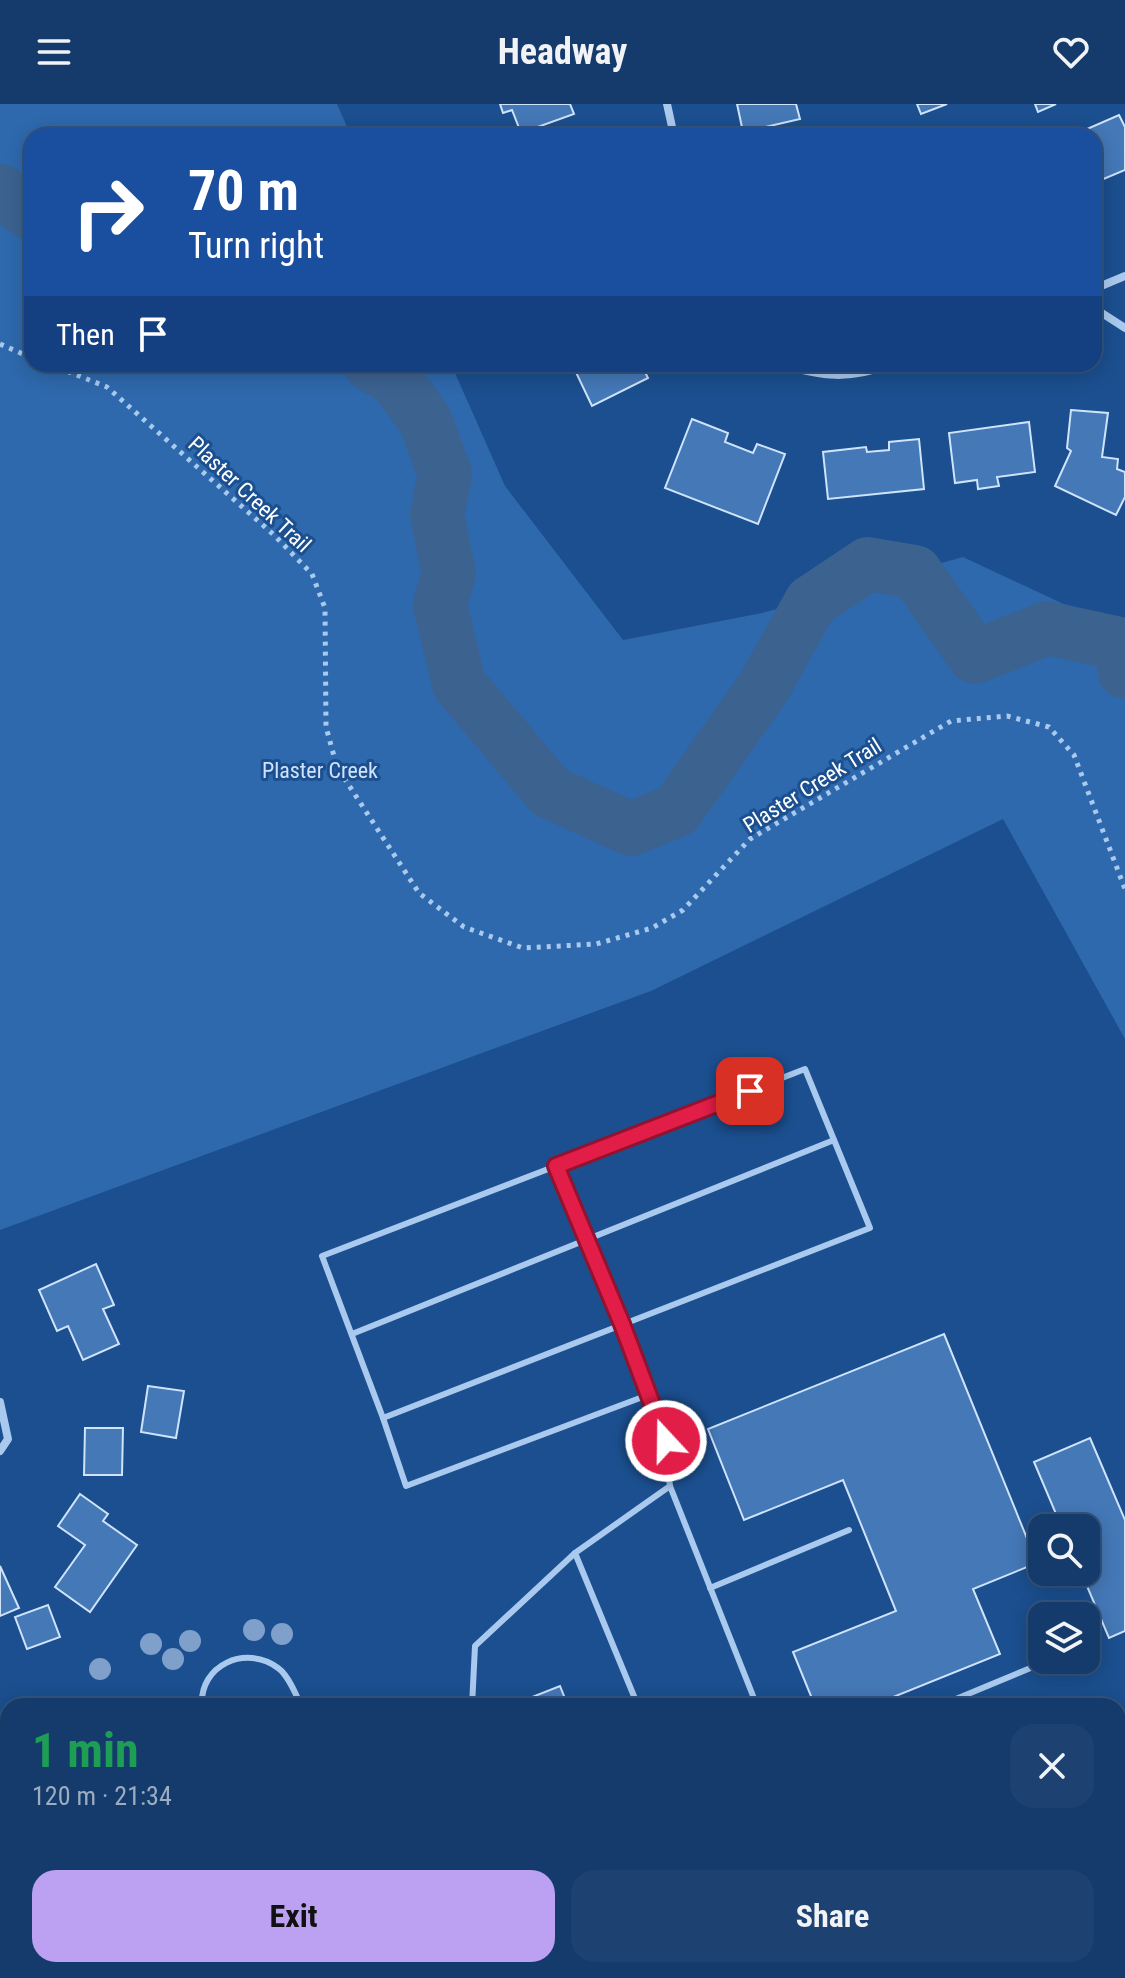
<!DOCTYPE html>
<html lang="en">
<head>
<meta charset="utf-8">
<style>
  :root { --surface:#143b6b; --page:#1d4271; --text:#f1f3f6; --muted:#9dadc1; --line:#33557e; --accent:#bca0f2 }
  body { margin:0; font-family:"Roboto Condensed",sans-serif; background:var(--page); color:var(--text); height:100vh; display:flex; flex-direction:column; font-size:30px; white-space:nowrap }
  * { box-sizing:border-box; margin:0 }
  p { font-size:26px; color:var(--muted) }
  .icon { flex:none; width:44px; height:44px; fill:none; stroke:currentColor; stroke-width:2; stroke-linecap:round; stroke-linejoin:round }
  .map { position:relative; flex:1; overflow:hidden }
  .panel { position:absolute; left:0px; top:1594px; width:1126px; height:280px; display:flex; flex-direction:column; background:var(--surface); border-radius:24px 24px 0 0; box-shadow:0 4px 20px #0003,0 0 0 2px var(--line) }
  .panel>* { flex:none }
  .top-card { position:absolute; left:24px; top:24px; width:1078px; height:244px; border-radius:24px; box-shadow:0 4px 20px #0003,0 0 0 2px var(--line); background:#1a4fa0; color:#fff; overflow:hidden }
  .controls { position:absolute; left:1028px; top:1410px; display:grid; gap:16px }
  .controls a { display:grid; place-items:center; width:72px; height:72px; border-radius:16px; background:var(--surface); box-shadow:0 4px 20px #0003,0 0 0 2px var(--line); font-size:40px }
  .pin { position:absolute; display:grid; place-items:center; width:68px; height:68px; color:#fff; margin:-34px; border-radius:16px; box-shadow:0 4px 12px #0006 }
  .me { position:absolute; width:88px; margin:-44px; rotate:339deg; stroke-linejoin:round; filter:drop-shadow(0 0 6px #0008) }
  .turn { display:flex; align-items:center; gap:28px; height:168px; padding:0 32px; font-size:36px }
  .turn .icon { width:104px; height:104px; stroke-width:2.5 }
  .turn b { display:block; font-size:56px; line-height:68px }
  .then { display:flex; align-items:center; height:76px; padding:0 32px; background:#0003; gap:16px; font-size:30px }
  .round { display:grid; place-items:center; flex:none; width:84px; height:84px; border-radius:24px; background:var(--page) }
  .summary { display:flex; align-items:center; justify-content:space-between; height:136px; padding:0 32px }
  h1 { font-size:48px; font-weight:700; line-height:60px; color:#1e9e55 }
  .action { display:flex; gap:16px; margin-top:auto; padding:16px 32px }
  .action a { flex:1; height:92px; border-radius:24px; background:var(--accent); color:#111; font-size:32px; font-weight:700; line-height:92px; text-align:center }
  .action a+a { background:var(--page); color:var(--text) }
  header { display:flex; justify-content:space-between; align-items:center; height:104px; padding:0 32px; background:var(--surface); font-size:36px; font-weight:700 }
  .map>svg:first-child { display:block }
  .green { fill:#2e69ad }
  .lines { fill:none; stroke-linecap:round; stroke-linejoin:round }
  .river { stroke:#3c6290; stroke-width:54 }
  .building { fill:#4478b7; stroke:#cfe3fa; stroke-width:2 }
  .path { stroke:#a9c9ee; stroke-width:5; stroke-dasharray:4 6; stroke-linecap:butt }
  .service { stroke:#a9c9ee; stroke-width:6 }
  .minor { stroke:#a9c9ee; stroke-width:8 }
  .primary { stroke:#f0f6ff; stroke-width:20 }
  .tree { fill:#7ea0ca }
  .route-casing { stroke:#92132f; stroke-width:20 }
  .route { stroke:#e11d48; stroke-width:14 }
  .labels { text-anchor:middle; stroke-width:6; stroke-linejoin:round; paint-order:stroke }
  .street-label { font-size:22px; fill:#fff; stroke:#1b4f8f }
  .park-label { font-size:22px; fill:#cfe3fa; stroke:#1b4f8f }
</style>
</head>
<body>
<header><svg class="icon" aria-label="menu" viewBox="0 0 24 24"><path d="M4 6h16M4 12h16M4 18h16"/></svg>Headway<svg class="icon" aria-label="heart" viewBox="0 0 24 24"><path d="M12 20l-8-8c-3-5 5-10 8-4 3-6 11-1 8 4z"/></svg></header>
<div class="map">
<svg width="1125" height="1874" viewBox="0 0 1125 1874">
  <rect width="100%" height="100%" fill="#1b4f8f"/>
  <polygon class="green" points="0,0 337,0 351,32 32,32 32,260 451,260 505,382 623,536 762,509 963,453 1085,510 1125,580 1125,935 1003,715 651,887 0,1126"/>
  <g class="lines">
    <g class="river">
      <polyline points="0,87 32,110"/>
      <polyline points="370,260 396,276 425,316 445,370 437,411 449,470 440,500 459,580 550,688 631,725 677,706 765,581 811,498 868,460 915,468 975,553 1047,524 1120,540 1125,568"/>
    </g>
  </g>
  <g class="building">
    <polygon points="500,0 570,0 574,10 521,29 512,6 503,9"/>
    <polygon points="737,0 796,0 800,15 743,28"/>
    <polygon points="917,0 947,0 921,10"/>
    <polygon points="1035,0 1056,0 1038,8"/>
    <polygon points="1119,11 1125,23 1125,66 1094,79 1094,32 1090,32 1087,25"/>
    <polygon points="572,260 641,260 648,274 592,302"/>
    <polygon points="1071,306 1108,309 1102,353 1118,355 1117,365 1125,368 1125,393 1116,411 1055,382 1071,347 1067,344"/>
    <polygon points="692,315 728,329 725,338 753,349 757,340 785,350 758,420 665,384"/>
    <polygon points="1029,318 1035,368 997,373 999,382 978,385 977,376 955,379 949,329"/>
    <polygon points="919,335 924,385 828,395 823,348 866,343 867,348 889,346 889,338"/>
    <polygon points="96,1160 114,1201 103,1205 119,1240 83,1256 68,1222 57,1227 39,1186"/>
    <polygon points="944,1230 1037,1459 973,1485 1000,1550 871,1602 815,1602 793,1548 896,1507 843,1376 744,1416 708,1325"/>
    <polygon points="148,1282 184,1287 176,1334 141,1328"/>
    <polygon points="85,1324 123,1324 122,1371 84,1371"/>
    <polygon points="1090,1334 1125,1416 1125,1527 1109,1534 1081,1468 1086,1468 1086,1424 1062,1424 1034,1358"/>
    <polygon points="80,1390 108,1410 103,1417 137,1441 90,1508 55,1483 85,1441 58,1422"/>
    <polygon points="0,1462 19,1504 0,1512"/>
    <polygon points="48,1501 60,1533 27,1545 15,1513"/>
    <polygon points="560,1582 568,1602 524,1602 522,1597"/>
    <polygon points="8,1750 8,1790 6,1791 0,1775 0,1754"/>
    <polygon points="8,1858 8,1866 15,1866 18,1874 0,1874 0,1862"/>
  </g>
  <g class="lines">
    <g class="path">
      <polyline points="0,240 32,254"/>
      <polyline points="49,260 107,283 274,431 312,470 325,504 326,623 337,663 419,789 464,823 523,844 596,840 652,824 683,806 750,735 951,617 1007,612 1049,623 1074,651 1125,785"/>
    </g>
    <g class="service">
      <path d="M556,1062l-234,90 61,162 487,-190 -65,-159 -249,97c40,95 104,218 114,320"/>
      <polyline points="352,1230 834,1036"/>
      <polyline points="383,1314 406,1382 648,1291"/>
      <polyline points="575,1449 638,1602"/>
      <polyline points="710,1484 849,1426"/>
      <path d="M202,1602c-3,-41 44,-62 76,-38 10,7 18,26 23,38"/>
      <polyline points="472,1602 475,1542 575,1449 670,1382 757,1602"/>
      <polyline points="939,1602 1050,1556"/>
      <polyline points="367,1866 370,1874"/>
      <polyline points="509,1866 512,1874"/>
      <polyline points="846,1866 850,1874"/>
      <polyline points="994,1866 997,1874"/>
      <polyline points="1088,1866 1091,1874"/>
      <polyline points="866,1874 886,1866"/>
    </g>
    <g class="minor">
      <polyline points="667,0 674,32"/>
      <polyline points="1094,185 1125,172"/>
      <polyline points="1094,204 1125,224"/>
      <path d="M780,260c43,13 68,16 112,0"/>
      <polyline points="0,1298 8,1335 0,1347"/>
    </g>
    <g class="primary">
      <polyline points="1118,1648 1125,1645"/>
      <polyline points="554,1874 574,1866"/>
    </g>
  </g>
  <g class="tree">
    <circle cx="254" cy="1526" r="11"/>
    <circle cx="282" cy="1530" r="11"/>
    <circle cx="190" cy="1537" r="11"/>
    <circle cx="151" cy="1540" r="11"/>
    <circle cx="173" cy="1555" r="11"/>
    <circle cx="100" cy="1565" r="11"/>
  </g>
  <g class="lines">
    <g class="route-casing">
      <polyline id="route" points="666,1337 622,1220 556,1062 750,987"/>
    </g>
    <use href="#route" class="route"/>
  </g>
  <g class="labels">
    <g class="street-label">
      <text transform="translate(250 390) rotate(43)" y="8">Plaster Creek Trail</text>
      <text transform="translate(812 681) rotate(-32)" y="8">Plaster Creek Trail</text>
    </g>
    <g class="park-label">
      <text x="320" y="674">Plaster Creek</text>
    </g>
  </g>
</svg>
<div class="controls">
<a><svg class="icon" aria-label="search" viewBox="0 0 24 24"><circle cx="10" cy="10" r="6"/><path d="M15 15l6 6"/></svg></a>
<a><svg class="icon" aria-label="layers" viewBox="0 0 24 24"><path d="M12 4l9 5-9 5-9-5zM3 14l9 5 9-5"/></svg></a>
</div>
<div class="pin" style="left:750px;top:987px;background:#d93025"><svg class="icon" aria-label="arrive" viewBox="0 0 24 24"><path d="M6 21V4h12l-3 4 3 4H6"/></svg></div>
<svg class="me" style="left:666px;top:1337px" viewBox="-20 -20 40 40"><circle r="17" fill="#e11d48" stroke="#fff" stroke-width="3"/><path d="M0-11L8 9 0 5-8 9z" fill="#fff"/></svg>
<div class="top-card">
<div class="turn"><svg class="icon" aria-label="right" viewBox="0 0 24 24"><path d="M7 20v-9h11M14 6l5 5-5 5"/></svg><div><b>70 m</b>Turn right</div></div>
<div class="then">Then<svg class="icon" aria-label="arrive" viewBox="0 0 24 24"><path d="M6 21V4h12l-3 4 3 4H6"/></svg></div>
</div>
<section class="panel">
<div class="summary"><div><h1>1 min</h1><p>120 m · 21:34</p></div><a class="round"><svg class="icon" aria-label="close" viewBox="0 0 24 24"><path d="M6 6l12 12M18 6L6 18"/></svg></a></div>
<div class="action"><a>Exit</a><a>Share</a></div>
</section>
</div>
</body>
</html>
